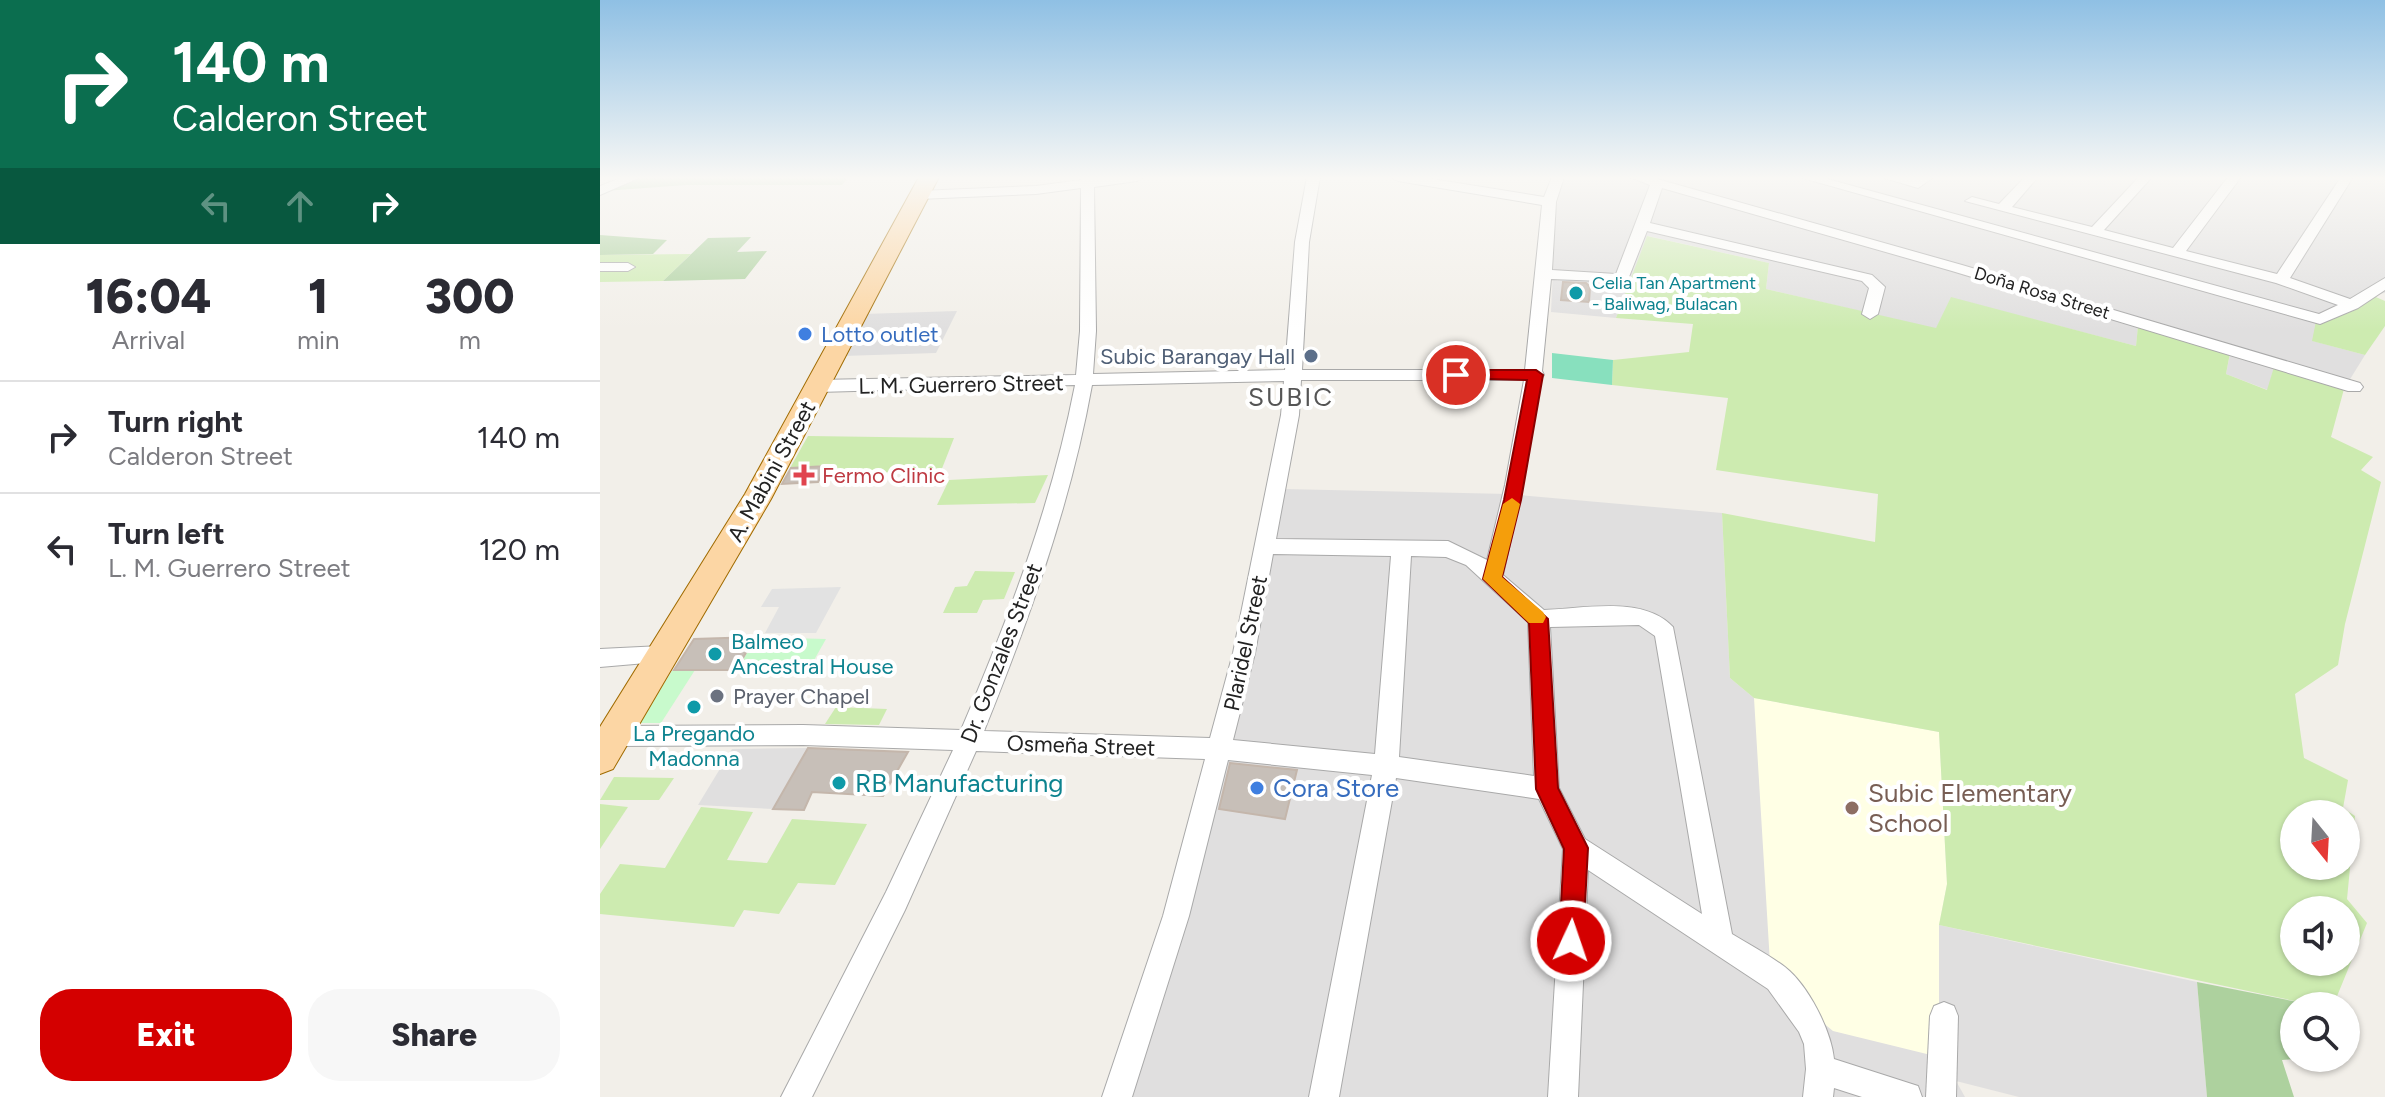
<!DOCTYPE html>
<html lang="en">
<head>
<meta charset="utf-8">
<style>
  :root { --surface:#fff; --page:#f7f7f7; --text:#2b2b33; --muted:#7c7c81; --line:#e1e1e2; --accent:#d40000 }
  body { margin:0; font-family:Figtree,sans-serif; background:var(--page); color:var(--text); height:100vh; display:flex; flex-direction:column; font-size:30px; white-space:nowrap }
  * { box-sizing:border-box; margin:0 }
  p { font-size:26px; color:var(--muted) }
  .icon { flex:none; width:44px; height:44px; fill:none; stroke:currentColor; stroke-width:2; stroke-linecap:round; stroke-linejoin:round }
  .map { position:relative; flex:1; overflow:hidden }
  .side { display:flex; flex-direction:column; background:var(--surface); width:600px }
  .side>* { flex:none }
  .top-card { background:#0b6e4f; color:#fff; overflow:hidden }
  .needle { width:52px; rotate:162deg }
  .controls { position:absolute; left:1680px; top:800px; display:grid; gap:16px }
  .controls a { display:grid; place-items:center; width:80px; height:80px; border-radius:50%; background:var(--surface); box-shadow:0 2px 6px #0004; font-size:40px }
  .pin { position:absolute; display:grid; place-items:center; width:68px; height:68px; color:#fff; margin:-34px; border:4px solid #fff; border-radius:50%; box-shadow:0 2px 8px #0007 }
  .me { position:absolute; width:88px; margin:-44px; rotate:3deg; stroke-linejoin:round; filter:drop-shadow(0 0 6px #0008) }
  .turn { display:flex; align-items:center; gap:28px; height:168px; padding:0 40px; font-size:36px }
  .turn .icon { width:104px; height:104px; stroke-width:2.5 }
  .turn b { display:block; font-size:56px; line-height:68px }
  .lanes { display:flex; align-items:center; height:76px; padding:0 40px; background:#0003; justify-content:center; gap:40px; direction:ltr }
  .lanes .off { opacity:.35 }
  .eta { display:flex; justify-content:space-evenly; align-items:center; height:136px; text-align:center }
  .eta b { font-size:48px; font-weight:800; line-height:56px }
  .button { display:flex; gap:16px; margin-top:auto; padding:16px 40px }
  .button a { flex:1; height:92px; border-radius:32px; background:var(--accent); color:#fff; font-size:32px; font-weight:800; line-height:92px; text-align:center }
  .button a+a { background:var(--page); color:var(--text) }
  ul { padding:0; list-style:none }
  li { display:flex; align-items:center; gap:24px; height:112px; padding:0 40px; border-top:2px solid var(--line) }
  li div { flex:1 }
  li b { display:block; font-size:30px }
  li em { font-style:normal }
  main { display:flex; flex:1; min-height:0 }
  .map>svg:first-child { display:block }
  .residential { fill:#e0dfdf }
  .education { fill:#ffffe5 }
  .grass { fill:#cdebb0; fill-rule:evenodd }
  .forest { fill:#add19e }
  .park { fill:#c8facc }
  .pitch { fill:#88e0be }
  .parking { fill:#e2e2e2 }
  .building { fill:#c7bfb8; stroke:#c4b6ab; stroke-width:2 }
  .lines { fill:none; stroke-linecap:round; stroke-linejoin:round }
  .street-casing { stroke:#a9a9a9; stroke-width:2 }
  .primary-casing { stroke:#a06b00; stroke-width:2 }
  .street { fill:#fff; fill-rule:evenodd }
  .primary { fill:#fcd6a4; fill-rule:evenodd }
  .route { fill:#d40000; stroke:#8a0000; stroke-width:2 }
  .slow { fill:#f59e0b }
  .culture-dot { fill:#0f9aa8; stroke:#fff; stroke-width:3 }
  .shop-dot { fill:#3f7fe0; stroke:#fff; stroke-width:3 }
  .service-dot { fill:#5c6f8a; stroke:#fff; stroke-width:3 }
  .health-dot { fill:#e0444e; stroke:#fff; stroke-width:3 }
  .worship-dot { fill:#6b7280; stroke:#fff; stroke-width:3 }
  .education-dot { fill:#8d6e63; stroke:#fff; stroke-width:3 }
  .labels { text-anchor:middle; stroke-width:8; stroke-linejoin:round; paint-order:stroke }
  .far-culture-label { font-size:18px; fill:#0d838f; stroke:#fff; text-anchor:start }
  .far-street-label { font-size:18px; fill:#222; stroke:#fff }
  .shop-label { font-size:22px; fill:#366cbe; stroke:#fff; text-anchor:start }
  .service-label { font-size:22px; fill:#4e5e75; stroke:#fff; text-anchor:end }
  .street-label { font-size:22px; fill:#222; stroke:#fff }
  .health-label { font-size:22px; fill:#be3a42; stroke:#fff; text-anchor:start }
  .culture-label { font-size:22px; fill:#0d838f; stroke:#fff; text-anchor:start }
  .worship-label { font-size:22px; fill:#5b616d; stroke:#fff; text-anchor:start }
  .quarter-label { font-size:26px; letter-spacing:2px; fill:#555; stroke:#fff }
  .near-culture-label { font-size:26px; fill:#0d838f; stroke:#fff; text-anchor:start }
  .near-shop-label { font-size:26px; fill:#366cbe; stroke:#fff; text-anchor:start }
  .near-education-label { font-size:26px; fill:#785e54; stroke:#fff; text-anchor:start }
</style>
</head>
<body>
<main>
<section class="side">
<div class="top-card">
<div class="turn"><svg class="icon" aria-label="right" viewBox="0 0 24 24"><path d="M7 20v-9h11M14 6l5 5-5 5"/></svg><div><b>140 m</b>Calderon Street</div></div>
<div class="lanes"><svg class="icon off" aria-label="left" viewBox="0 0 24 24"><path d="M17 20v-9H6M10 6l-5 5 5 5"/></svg><svg class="icon off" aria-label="ahead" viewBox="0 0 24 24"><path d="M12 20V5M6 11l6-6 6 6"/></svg><svg class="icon" aria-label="right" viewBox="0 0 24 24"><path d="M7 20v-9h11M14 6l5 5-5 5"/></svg></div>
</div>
<div class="eta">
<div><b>16:04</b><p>Arrival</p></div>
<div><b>1</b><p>min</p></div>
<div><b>300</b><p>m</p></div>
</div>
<ul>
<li><svg class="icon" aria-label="right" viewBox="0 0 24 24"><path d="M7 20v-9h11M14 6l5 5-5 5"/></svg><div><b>Turn right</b><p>Calderon Street</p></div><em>140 m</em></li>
<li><svg class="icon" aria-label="left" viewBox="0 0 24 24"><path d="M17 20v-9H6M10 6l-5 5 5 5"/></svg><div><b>Turn left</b><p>L. M. Guerrero Street</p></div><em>120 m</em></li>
</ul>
<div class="button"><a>Exit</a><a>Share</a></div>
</section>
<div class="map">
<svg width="1785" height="1097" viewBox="0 0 1785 1097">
  <rect width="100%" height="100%" fill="#f2efe9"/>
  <g class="residential">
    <polygon points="963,177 1785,177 1785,293 1771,295 1713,341 1765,355 1744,389 1674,368 1668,390 1626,374 1630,354 1538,327 1536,346 1351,298 1336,329 1166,289 1169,263 1048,236 1016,318 951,312 956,209"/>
    <polygon points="357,311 336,353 243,356 263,314"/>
    <polygon points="684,489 908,494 1122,513 1130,678 1154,698 1339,1056 1339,925 1597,982 1607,1097 1419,1097 1356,1081 1365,1097 526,1097 604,851 628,762"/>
    <polygon points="208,748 173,809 98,805 132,749"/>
  </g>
  <polygon class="education" points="1154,698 1339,732 1347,884 1339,925 1339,1057 1233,1031 1171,980"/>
  <g class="grass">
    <path d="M1047,236l122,27 -3,26 170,39 15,-31 185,49 2,-20 92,27 -4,21 41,16 7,-23 70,22 -13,48 42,20 -12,13 20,12 -36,142 -7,41 -43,29 9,64 44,22 -5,28 12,8 -8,83 20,24 -34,83h-15l-379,-81 8,-41 -8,-152 -185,-34 -24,-20 -8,-165 153,29 3,-48 -162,-24 12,-72 -116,-13 1,-25 76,-8 4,-28 -77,-6zM1694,814h52v52h-52zM1694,910h52v52h-52z"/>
    <polygon points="91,254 63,281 0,282 0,255"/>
    <polygon points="1771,295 1785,301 1785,326 1765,355 1712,341 1716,321"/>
    <polygon points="208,436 354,438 341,471 227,474 230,465 190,468"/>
    <polygon points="448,475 435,503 337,505 349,480"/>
    <polygon points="375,571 415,572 404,599 383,600 377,613 343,613 355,587 367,586"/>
    <polygon points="236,707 287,709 279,725 225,724"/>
    <polygon points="14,777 15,777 74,778 59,800 0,800"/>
    <polygon points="0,804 28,807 0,849"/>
    <polygon points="101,807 153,812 127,860 167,863 192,819 267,824 235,885 198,883 179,914 144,910 134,927 0,914 0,894 20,864 65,868"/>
  </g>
  <g class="forest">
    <polygon points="34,177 249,177 242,185 86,185 4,191"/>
    <polygon points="0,235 67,240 53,254 0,255"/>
    <polygon points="151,237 137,252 167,251 145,279 63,281 108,238"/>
    <polygon points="1597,982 1718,1006 1694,1006 1694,1058 1704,1058 1682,1060 1694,1097 1607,1097"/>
  </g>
  <g class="park">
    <polygon points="155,637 226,639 209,669 138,669"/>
    <polygon points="95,670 61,723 39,723 72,671"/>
  </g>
  <polygon class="pitch" points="952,353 1013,360 1012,385 952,378"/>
  <polygon class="parking" points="241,587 216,633 165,633 179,607 161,607 172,589"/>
  <g class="building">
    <polygon points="963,282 986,283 990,287 989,302 961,300"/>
    <polygon points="226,466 218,482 182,484 191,468"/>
    <polygon points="155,637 136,670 74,670 94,639"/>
    <polygon points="208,748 308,752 283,796 212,792 204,810 173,809"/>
    <polygon points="630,763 697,770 685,819 619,809"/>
  </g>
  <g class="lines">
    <g class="street-casing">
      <g id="street">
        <polygon points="23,177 41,177 0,195 0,186"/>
        <path d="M482,177h62l-7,4 -43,6 2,144 -3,43 192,-4 10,-128 12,-65h13l-11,65 -7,128h223l17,-165 -144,-24 -7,-4h29l124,20 8,-20h12l-8,25 -4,68 64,4 34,-89 -20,-8h20l312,88 398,118 3,4 -3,4h-12l-396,-120 -290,-83 -12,35 222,52 13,12 -7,27 -8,5 -8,-5 7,-26 -7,-7 -215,-50 -20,51 -76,-3 -9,92 2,4 -3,4 -18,106 -20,90 41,35c40,-1 99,-15 129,17l59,307c18,11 37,21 53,33 23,18 46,63 49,92l84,27 4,11h-60l-28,-9 -1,9h-30l3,-28 -2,-25 -5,-12 -31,-43 -180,-119 -10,227h-30l15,-248 -24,-50 -143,-21 -57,319h-30l63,-322 -144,-15 -39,156 -57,181h-30l61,-181 42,-157 -229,-8 -71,159 -93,187h-31l105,-205 67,-142 -150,-5 -190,1 -8,-3 -4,-7 4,-7 8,-3 190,-1 158,5c47,-110 91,-226 114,-345l-257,7 -9,-6 9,-6 258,-5 4,-44 1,-143 -45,6 -117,5 -7,-4 7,-4 117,-5 45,-6zM701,380h223l-19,105 -18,75 -39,-19 -172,-2 23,-124zM684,381l-3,34 -48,238 -23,85 -226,-7c45,-111 87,-228 108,-346zM673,554l118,2 -16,198 -142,-14 22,-87zM811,556l35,1 20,8 62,57 6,154 -135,-19zM1039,625l16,11 47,278 -117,-75 -26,-51 -9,-161z"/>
        <polygon points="1199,177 1220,177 1719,314 1738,305 1676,283 1365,201 1372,197 1399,204 1425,177 1438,177 1412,207 1492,227 1539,177 1552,177 1504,230 1573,248 1628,177 1641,177 1586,251 1677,274 1741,177 1753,177 1690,278 1750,299 1785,278 1785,290 1758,308 1720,324"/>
        <polygon points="1281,177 1334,177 1318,188"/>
        <polygon points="0,263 28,263 35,267 28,271 0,271"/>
        <polygon points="61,646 69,649 72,655 69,661 0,667 0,649"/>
        <polygon points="1344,1002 1354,1006 1358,1016 1356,1097 1326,1097 1330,1016 1334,1006"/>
      </g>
    </g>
    <g class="primary-casing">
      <polygon id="primary" points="319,177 339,177 171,499 13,769 0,774 0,727 145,494"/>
    </g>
    <use href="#street" class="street"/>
    <use href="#primary" class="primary"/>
  </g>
  <linearGradient id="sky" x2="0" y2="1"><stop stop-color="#8fc0e4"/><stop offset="0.54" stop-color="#f9f8f5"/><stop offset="1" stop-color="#f9f8f5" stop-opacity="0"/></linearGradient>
  <rect width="1785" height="330" fill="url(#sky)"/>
  <polygon class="route" points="856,370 936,370 943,375 921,500 902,577 948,619 958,788 988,848 983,941 980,950 971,953 962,950 959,941 964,849 936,789 929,623 883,579 904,500 927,380 851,378 849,375"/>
  <polygon class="slow" points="912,498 920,504 902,577 943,612 946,617 943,623 929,623 883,579 903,504"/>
  <g class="culture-dot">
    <circle cx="976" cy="293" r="8"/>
    <circle cx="115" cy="654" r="8"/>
    <circle cx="94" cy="707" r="8"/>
    <circle cx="239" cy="783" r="8"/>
  </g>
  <g class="shop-dot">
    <circle cx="205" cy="334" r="8"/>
    <circle cx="657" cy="788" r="8"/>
  </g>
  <circle class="service-dot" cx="711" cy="356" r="8"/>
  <path class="health-dot" d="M200 463h8v8h8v8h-8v8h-8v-8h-8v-8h8z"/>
  <circle class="worship-dot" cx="117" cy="696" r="8"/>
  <circle class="education-dot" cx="1252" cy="808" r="8"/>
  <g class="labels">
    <g class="far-culture-label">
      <text x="992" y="289">Celia Tan Apartment<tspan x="992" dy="21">- Baliwag, Bulacan</tspan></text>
    </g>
    <g class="far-street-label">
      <text transform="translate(1442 293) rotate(17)" y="6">Doña Rosa Street</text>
    </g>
    <g class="shop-label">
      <text x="221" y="342">Lotto outlet</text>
    </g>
    <g class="service-label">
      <text x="695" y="364">Subic Barangay Hall</text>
    </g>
    <g class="street-label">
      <text transform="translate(361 384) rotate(-1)" y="8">L. M. Guerrero Street</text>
      <text transform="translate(171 471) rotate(-61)" y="8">A. Mabini Street</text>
      <text transform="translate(645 643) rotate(-78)" y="8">Plaridel Street</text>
      <text transform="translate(401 653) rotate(-69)" y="8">Dr. Gonzales Street</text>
      <text transform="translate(481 745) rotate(2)" y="8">Osmeña Street</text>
    </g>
    <g class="health-label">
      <text x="222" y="483">Fermo Clinic</text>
    </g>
    <g class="culture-label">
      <text x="131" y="649">Balmeo<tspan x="131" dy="25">Ancestral House</tspan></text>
      <text x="94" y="741" text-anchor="middle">La Pregando<tspan x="94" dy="25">Madonna</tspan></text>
    </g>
    <g class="worship-label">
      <text x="133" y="704">Prayer Chapel</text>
    </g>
    <g class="quarter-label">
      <text x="691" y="406">SUBIC</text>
    </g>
    <g class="near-culture-label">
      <text x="255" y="792">RB Manufacturing</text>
    </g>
    <g class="near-shop-label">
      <text x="673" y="797">Cora Store</text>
    </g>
    <g class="near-education-label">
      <text x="1268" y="802">Subic Elementary<tspan x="1268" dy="30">School</tspan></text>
    </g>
  </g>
</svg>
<div class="controls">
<a><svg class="needle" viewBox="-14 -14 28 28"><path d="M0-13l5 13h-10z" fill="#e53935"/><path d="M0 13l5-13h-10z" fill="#7c7c81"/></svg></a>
<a><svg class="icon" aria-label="sound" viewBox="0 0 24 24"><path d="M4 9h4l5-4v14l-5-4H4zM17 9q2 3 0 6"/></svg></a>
<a><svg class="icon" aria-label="search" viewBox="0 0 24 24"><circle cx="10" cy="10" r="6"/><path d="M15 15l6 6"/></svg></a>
</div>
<div class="pin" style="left:856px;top:375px;background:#d93025"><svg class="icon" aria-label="arrive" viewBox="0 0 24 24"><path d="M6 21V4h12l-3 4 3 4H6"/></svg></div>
<svg class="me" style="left:971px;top:941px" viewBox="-20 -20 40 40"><circle r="17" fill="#d40000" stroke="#fff" stroke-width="3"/><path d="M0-11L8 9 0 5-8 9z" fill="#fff"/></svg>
</div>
</main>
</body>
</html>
